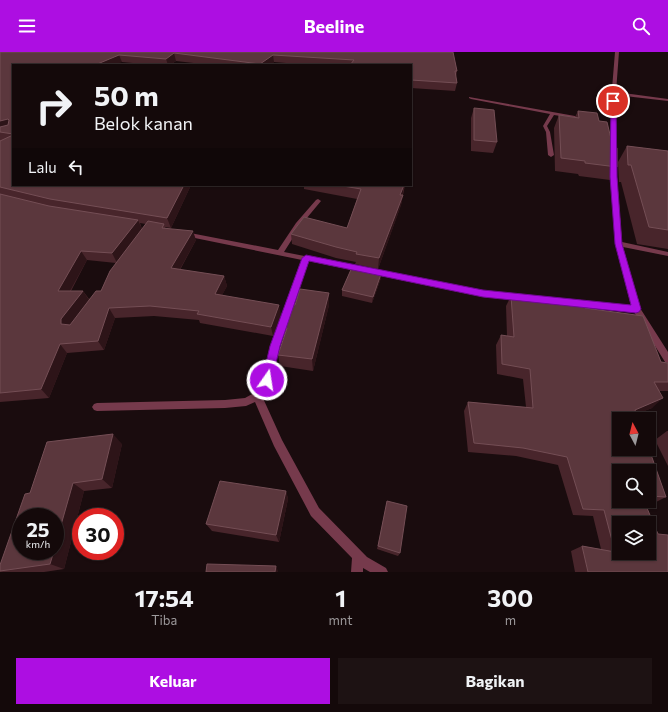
<!DOCTYPE html>
<html lang="id">
<head>
<meta charset="utf-8">
<style>
  :root { --surface:#14090a; --page:#1d1213; --text:#f1f3f6; --muted:#9d9a9c; --line:#332a2b; --accent:#ad0ee2 }
  body { margin:0; font-family:Commissioner,sans-serif; background:var(--page); color:var(--text); height:100vh; display:flex; flex-direction:column; font-size:15px; white-space:nowrap }
  * { box-sizing:border-box; margin:0 }
  p { font-size:13px; color:var(--muted) }
  .icon { flex:none; width:22px; height:22px; fill:none; stroke:currentColor; stroke-width:2; stroke-linecap:round; stroke-linejoin:round }
  .map { position:relative; height:520px; overflow:hidden }
  .sheet { display:flex; flex-direction:column; background:var(--surface); flex:1 }
  .sheet>* { flex:none }
  .hud { position:absolute; left:12px; top:12px; width:400px; height:122px; border-radius:0px; box-shadow:0 1px 3px #0004,0 0 0 1px var(--line); background:#14090a; color:var(--text); overflow:hidden }
  .needle { width:26px; rotate:353deg }
  .controls { position:absolute; left:612px; top:360px; display:grid; gap:8px }
  .controls a { display:grid; place-items:center; width:44px; height:44px; border-radius:0px; background:var(--surface); box-shadow:0 1px 3px #0004,0 0 0 1px var(--line); font-size:20px }
  .speed { position:absolute; left:12px; top:456px; display:flex; gap:8px; font-size:20px; font-weight:700; text-align:center }
  .speed>* { display:grid; place-content:center; width:52px; height:52px; border-radius:50%; background:var(--surface); box-shadow:0 1px 3px #0004,0 0 0 1px var(--line); line-height:1 }
  .speed small { font-size:10px; font-weight:400 }
  .speed .limit { border:6px solid #d22; background:#fff; color:#111 }
  .pin { position:absolute; display:grid; place-items:center; width:34px; height:34px; color:#fff; margin:-17px; border:2px solid #fff; border-radius:50%; box-shadow:0 1px 4px #0007 }
  .me { position:absolute; width:44px; margin:-22px; rotate:13deg; stroke-linejoin:round; filter:drop-shadow(0 0 3px #0008) }
  .turn { display:flex; align-items:center; gap:14px; height:84px; padding:0 16px; font-size:18px }
  .turn .icon { width:52px; height:52px; stroke-width:2.5 }
  .turn b { display:block; font-size:28px; line-height:34px }
  .then { display:flex; align-items:center; height:38px; padding:0 16px; background:#0003; gap:8px; font-size:15px }
  .eta { display:flex; justify-content:space-evenly; align-items:center; height:68px; text-align:center }
  .eta b { font-size:24px; font-weight:700; line-height:28px }
  .primary-button { display:flex; gap:8px; margin-top:auto; padding:8px 16px }
  .primary-button a { flex:1; height:46px; border-radius:0px; background:var(--accent); color:#fff; font-size:16px; font-weight:700; line-height:46px; text-align:center }
  .primary-button a+a { background:var(--page); color:var(--text) }
  header { display:flex; justify-content:space-between; align-items:center; height:52px; padding:0 16px; background:var(--accent); color:#fff; font-size:18px; font-weight:700 }
  .map>svg:first-child { display:block }
  .lines { fill:none; stroke-linecap:round; stroke-linejoin:round }
  .minor { fill:#763a4c; fill-rule:evenodd }
  .wall { fill:#48252b; fill-rule:evenodd }
  .shaded-wall { fill:#2d1418 }
  .building { fill:#5b373d; stroke:#744e55; fill-rule:evenodd }
  .route { fill:#ad0ee2; stroke:#700993 }
</style>
</head>
<body>
<header><svg class="icon" aria-label="menu" viewBox="0 0 24 24"><path d="M4 6h16M4 12h16M4 18h16"/></svg>Beeline<svg class="icon" aria-label="search" viewBox="0 0 24 24"><circle cx="10" cy="10" r="6"/><path d="M15 15l6 6"/></svg></header>
<div class="map">
<svg width="668" height="520" viewBox="0 0 668 520">
  <rect width="100%" height="100%" fill="#1a0c0e"/>
  <g class="lines">
    <g class="minor">
      <polygon points="615,0 619,0 616,40 668,47 668,49 616,43 615,49 617,125 622,190 668,200 668,204 623,195 640,256 668,300 668,311 665,310 634,260 573,254 569,251 573,248 631,254 616,192 611,125 611,49"/>
      <polygon points="469,45 586,66 588,67 586,68 554,63 547,74 550,80 554,103 551,105 548,103 546,80 543,74 550,62 471,47 469,46"/>
      <polygon points="318,147 321,149 301,173 284,200 483,239 561,247 565,250 561,253 483,245 308,209 279,294 272,328 262,344 282,388 319,456 367,505 386,516 388,520 370,520 363,516 363,520 351,520 352,506 311,464 274,394 255,350 246,354 225,356 97,359 94,358 92,355 94,352 97,351 225,348 245,346 254,341 263,327 271,294 302,208 185,184 182,182 185,180 278,198 296,171 316,148"/>
    </g>
  </g>
  <g class="wall">
    <path d="M0,0h453l4,19 -1,6 1,6 -2,8 -44,-3v-23h-101l-36,-3 -4,3h-59l-35,-4 -6,4h-16l-32,-3 -109,3v120h178l-20,43 -6,-1 1,2 30,11 -16,30 44,6 3,10 -5,9 59,19 -8,22 -73,-13 -1,-3 -45,-4 -39,2 -11,32 -37,3 -18,45 -49,4zM140,171l6,1 -4,5zM87,208l29,3 -15,28 -12,8 -6,-8h-12z"/>
    <polygon points="474,56 497,90 493,101 471,99 471,66"/>
    <polygon points="578,59 599,69 617,115 610,128 579,124 578,122 555,119 554,76 559,63 575,65"/>
    <polygon points="627,94 668,99 668,197 637,192 621,130 619,130 618,110"/>
    <polygon points="191,133 205,133 203,135"/>
    <polygon points="304,133 405,133 401,153 378,217 355,212 356,210 336,206 292,192 291,182 347,176 357,147 304,137"/>
    <polygon points="381,226 372,251 342,244 342,238"/>
    <polygon points="329,241 329,253 313,319 280,314 278,303 284,286 281,275 295,253"/>
    <path d="M511,244l39,6 1,-3 34,9 76,54 7,1v28h-9l-7,17 -16,6 30,83 -14,7 -7,-1 23,69h-93l-4,-21 11,-5 19,3 -8,-33 -20,-1 -15,-50 -42,-9 -48,-4 -4,-41 4,-9 58,5 -3,-28 -26,-5 -1,-29 5,-10 6,1 -1,-30zM649,419v30h-30z"/>
    <polygon points="667,379 668,379 668,414 655,388"/>
    <polygon points="122,392 112,436 84,439 64,517 44,520 0,520 0,513 30,441"/>
    <polygon points="286,439 288,447 279,490 212,479 206,472"/>
    <polygon points="387,449 400,501 398,504 377,497"/>
  </g>
  <g class="shaded-wall">
    <polygon points="174,1 176,9 170,13 168,13 166,7"/>
    <polygon points="119,3 122,10 115,13 95,13"/>
    <polygon points="273,3 274,10 270,13 260,13 260,12"/>
    <polygon points="8,67 13,76 0,79 0,69"/>
    <polygon points="184,133 191,133 171,176 167,166"/>
    <polygon points="404,133 401,153 378,217 379,206 400,143"/>
    <polygon points="138,168 142,177 117,211 112,201"/>
    <polygon points="193,179 196,188 175,226 171,216"/>
    <polygon points="81,199 87,208 65,248 58,239"/>
    <polygon points="382,219 381,226 372,251 373,245"/>
    <polygon points="224,224 227,234 218,251 215,242"/>
    <polygon points="83,239 89,248 69,276 61,272 61,267"/>
    <polygon points="329,241 329,253 313,319 312,307"/>
    <polygon points="279,253 281,262 273,284 271,275"/>
    <polygon points="109,256 115,266 104,298 98,289"/>
    <polygon points="60,292 67,301 49,346 41,337"/>
    <polygon points="663,346 652,356 624,367 635,358"/>
    <polygon points="113,382 122,392 112,436 102,427"/>
    <polygon points="73,431 84,439 64,517 50,512 54,499 55,499 55,494"/>
    <polygon points="286,439 288,447 279,490 276,483"/>
    <polygon points="276,514 278,519 278,520 275,520"/>
  </g>
  <g class="building">
    <polygon points="0,0 453,0 457,19 455,19 457,31 411,28 411,13 350,13 354,8 273,3 260,12 174,1 166,7 119,3 95,13 13,13 13,82 0,80 0,75 8,73 9,68 8,67 0,69"/>
    <polygon points="474,56 494,58 497,90 474,88"/>
    <polygon points="578,59 597,61 599,69 607,70 613,95 617,96 617,115 585,111 585,109 561,106 559,63 579,66"/>
    <polygon points="13,83 13,133 184,133 167,166 50,147 0,135 0,89"/>
    <polygon points="627,94 668,99 668,178 649,175 631,113 628,113"/>
    <polygon points="337,133 404,133 400,143 403,143 379,206 356,202 357,200 336,195 291,182 304,165 347,176 361,137"/>
    <polygon points="0,142 49,154 138,168 112,201 81,199 58,239 83,239 61,267 61,272 70,273 96,239 101,239 110,219 148,169 164,172 162,176 193,179 171,216 224,224 215,242 279,253 271,275 197,262 199,259 150,254 109,256 98,289 60,292 41,337 0,341"/>
    <polygon points="353,213 382,219 373,245 342,238"/>
    <polygon points="300,237 329,241 312,307 278,303 287,276 281,275 289,252 295,253"/>
    <path d="M511,244l41,6 -1,-3 32,4 2,5 58,8 18,46 7,1v19h-14l9,16 -28,12 3,9h-19v30h30l17,48 -17,-1v-25h-30v30h25l14,33 10,1v37h-80l-6,-26 33,6 -11,-42 -21,-1 -16,-52 -44,-9 -49,-5 -6,-41 65,6 -3,-39 -28,-5 -1,-29 13,2zM619,471h30v30h-30z"/>
    <polygon points="113,382 102,427 73,431 55,494 55,465 21,465 21,499 54,499 50,512 0,519 0,513 25,442 30,441 47,390"/>
    <polygon points="220,429 286,439 276,483 206,472"/>
    <polygon points="387,449 407,454 400,501 378,494"/>
    <polygon points="207,512 276,514 275,520 206,520"/>
  </g>
  <polygon class="route" points="613,47 616,49 617,125 622,192 641,257 639,260 636,261 483,245 309,209 280,294 272,328 271,331 267,333 263,331 262,328 270,294 302,206 306,203 483,238 631,253 615,192 610,125 611,49"/>
</svg>
<div class="controls">
<a><svg class="needle" viewBox="-14 -14 28 28"><path d="M0-13l5 13h-10z" fill="#e53935"/><path d="M0 13l5-13h-10z" fill="#9d9a9c"/></svg></a>
<a><svg class="icon" aria-label="search" viewBox="0 0 24 24"><circle cx="10" cy="10" r="6"/><path d="M15 15l6 6"/></svg></a>
<a><svg class="icon" aria-label="layers" viewBox="0 0 24 24"><path d="M12 4l9 5-9 5-9-5zM3 14l9 5 9-5"/></svg></a>
</div>
<div class="speed"><div>25<small>km/h</small></div><div class="limit">30</div></div>
<div class="pin" style="left:613px;top:49px;background:#d93025"><svg class="icon" aria-label="arrive" viewBox="0 0 24 24"><path d="M6 21V4h12l-3 4 3 4H6"/></svg></div>
<svg class="me" style="left:267px;top:328px" viewBox="-20 -20 40 40"><circle r="17" fill="#ad0ee2" stroke="#fff" stroke-width="3"/><path d="M0-11L8 9 0 5-8 9z" fill="#fff"/></svg>
<div class="hud">
<div class="turn"><svg class="icon" aria-label="right" viewBox="0 0 24 24"><path d="M7 20v-9h11M14 6l5 5-5 5"/></svg><div><b>50 m</b>Belok kanan</div></div>
<div class="then">Lalu<svg class="icon" aria-label="left" viewBox="0 0 24 24"><path d="M17 20v-9H6M10 6l-5 5 5 5"/></svg></div>
</div>
</div>
<section class="sheet">
<div class="eta">
<div><b>17:54</b><p>Tiba</p></div>
<div><b>1</b><p>mnt</p></div>
<div><b>300</b><p>m</p></div>
</div>
<div class="primary-button"><a>Keluar</a><a>Bagikan</a></div>
</section>
</body>
</html>
